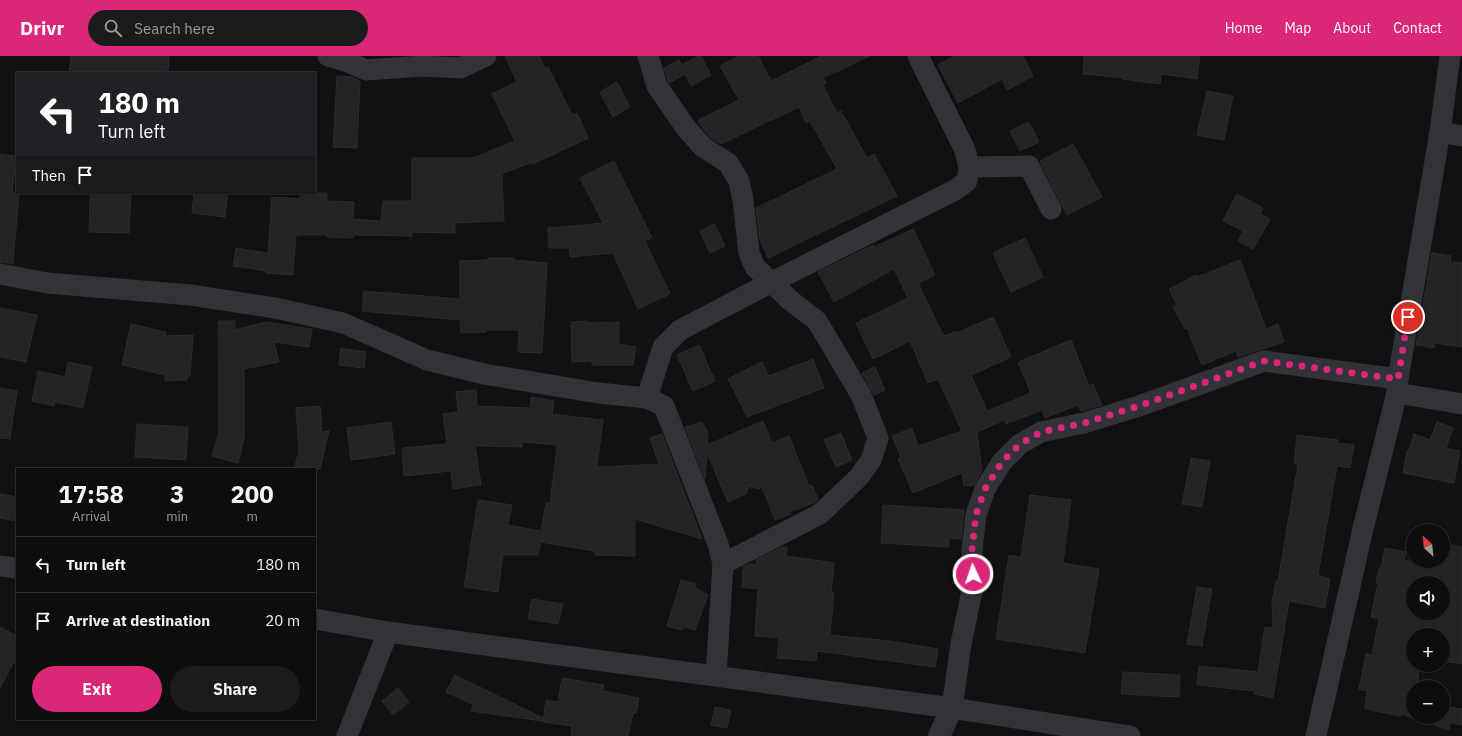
<!DOCTYPE html>
<html lang="en">
<head>
<meta charset="utf-8">
<style>
  :root { --surface:#0d0d0e; --page:#1b1b1c; --text:#f1f3f6; --muted:#9a9c9e; --line:#2d2d2e; --accent:#db2777 }
  body { margin:0; font-family:"IBM Plex Sans",sans-serif; background:var(--page); color:var(--text); height:100vh; display:flex; flex-direction:column; font-size:15px; white-space:nowrap }
  * { box-sizing:border-box; margin:0 }
  p { font-size:13px; color:var(--muted) }
  .icon { flex:none; width:22px; height:22px; fill:none; stroke:currentColor; stroke-width:2; stroke-linecap:round; stroke-linejoin:round }
  .map { position:relative; flex:1; overflow:hidden }
  .side { position:absolute; left:16px; top:412px; width:300px; height:252px; display:flex; flex-direction:column; background:var(--surface); border-radius:0px; box-shadow:0 1px 3px #0004,0 0 0 1px var(--line) }
  .side>* { flex:none }
  .banner { position:absolute; left:16px; top:16px; width:300px; height:122px; border-radius:0px; box-shadow:0 1px 3px #0004,0 0 0 1px var(--line); background:#202124; color:#fff; overflow:hidden }
  .needle { width:26px; rotate:333deg }
  .buttons { position:absolute; left:1406px; top:468px; display:grid; gap:8px }
  .buttons a { display:grid; place-items:center; width:44px; height:44px; border-radius:50%; background:var(--surface); box-shadow:0 1px 3px #0004,0 0 0 1px var(--line); font-size:20px }
  .pin { position:absolute; display:grid; place-items:center; width:34px; height:34px; color:#fff; margin:-17px; border:2px solid #fff; border-radius:50%; box-shadow:0 1px 4px #0007 }
  .me { position:absolute; width:44px; margin:-22px; rotate:357deg; stroke-linejoin:round; filter:drop-shadow(0 0 3px #0008) }
  .turn { display:flex; align-items:center; gap:14px; height:84px; padding:0 16px; font-size:18px }
  .turn .icon { width:52px; height:52px; stroke-width:2.5 }
  .turn b { display:block; font-size:28px; line-height:34px }
  .then { display:flex; align-items:center; height:38px; padding:0 16px; background:#0003; gap:8px; font-size:15px }
  .eta { display:flex; justify-content:space-evenly; align-items:center; height:68px; text-align:center }
  .eta b { font-size:24px; font-weight:800; line-height:28px }
  .button { display:flex; gap:8px; margin-top:auto; padding:8px 16px }
  .button a { flex:1; height:46px; border-radius:24px; background:var(--accent); color:#fff; font-size:16px; font-weight:800; line-height:46px; text-align:center }
  .button a+a { background:var(--page); color:var(--text) }
  ul { padding:0; list-style:none }
  li { display:flex; align-items:center; gap:12px; height:56px; padding:0 16px; border-top:1px solid var(--line) }
  li div { flex:1 }
  li b { display:block; font-size:15px }
  li em { font-style:normal }
  header { display:flex; align-items:center; gap:24px; box-sizing:border-box; height:56px; padding:0 20px; background:var(--accent); color:#fff }
  header strong { font-size:19px }
  nav { display:flex; gap:22px; margin-inline-start:auto; font-size:14px }
  .search { width:280px; height:36px; background:var(--page); display:flex; align-items:center; gap:10px; box-sizing:border-box; padding:0 14px; border-radius:22px; color:var(--muted); font-size:15px }
  .map>svg:first-child { display:block }
  .building { fill:#242427; stroke:#2b2b2f; fill-rule:evenodd }
  .lines { fill:none; stroke-linecap:round; stroke-linejoin:round }
  .minor { stroke:#323338; stroke-width:21 }
  .tertiary { stroke:#323338; stroke-width:22 }
  .route { stroke:#db2777; stroke-width:7; stroke-dasharray:0 12.6 }
</style>
</head>
<body>
<header>
<strong>Drivr</strong>
<div class="search"><svg class="icon" aria-label="search" viewBox="0 0 24 24"><circle cx="10" cy="10" r="6"/><path d="M15 15l6 6"/></svg>Search here</div>
<nav><a>Home</a><a>Map</a><a>About</a><a>Contact</a></nav>
</header>
<div class="map">
<svg width="1462" height="680" viewBox="0 0 1462 680">
  <rect width="100%" height="100%" fill="#111113"/>
  <g class="building">
    <polygon points="71,0 169,0 168,17 69,17"/>
    <polygon points="505,0 539,0 545,12 548,11 572,59 577,57 588,82 533,108 532,106 502,118 504,165 455,167 455,177 412,176 412,180 353,179 353,182 327,181 327,179 296,179 293,219 266,217 267,215 233,210 236,192 268,197 272,141 300,143 300,137 327,137 327,145 354,146 353,163 381,165 383,145 412,145 412,102 473,102 515,85 492,38 517,26"/>
    <polygon points="698,0 701,0 711,19 691,30 685,18 669,27 664,12 679,4 682,9"/>
    <polygon points="739,0 758,0 771,25 821,0 870,0 823,22 826,27 823,29 837,57 841,55 867,102 874,98 897,140 768,202 760,184 756,152 837,113 810,65 806,67 799,51 721,88 711,82 701,70 698,64 739,44 720,10"/>
    <polygon points="954,0 1023,0 1033,20 1007,34 1002,23 958,47 938,9"/>
    <polygon points="1084,0 1200,0 1197,23 1161,18 1160,28 1123,23 1125,22 1083,18"/>
    <polygon points="337,20 352,21 360,25 357,92 333,91"/>
    <polygon points="617,26 630,51 613,61 600,36"/>
    <polygon points="1207,35 1233,40 1224,84 1197,79"/>
    <polygon points="1029,66 1039,86 1020,95 1010,75"/>
    <polygon points="1073,88 1102,141 1067,159 1040,105"/>
    <polygon points="0,98 17,100 12,137 19,137 13,208 0,206"/>
    <polygon points="614,105 652,182 645,185 670,238 638,253 613,197 570,201 569,192 549,192 548,172 603,167 580,122"/>
    <polygon points="90,137 131,137 129,177 89,176"/>
    <polygon points="194,137 228,137 225,161 192,157"/>
    <polygon points="1237,138 1263,152 1260,158 1270,163 1253,193 1238,185 1243,175 1223,165"/>
    <polygon points="714,168 725,190 710,197 700,175"/>
    <polygon points="913,173 935,219 918,227 942,277 943,277 945,280 956,275 957,277 993,261 1011,301 971,319 987,355 1031,337 1018,306 1071,284 1089,330 1093,328 1102,349 1081,355 1078,349 1045,362 1042,354 1006,368 1004,364 977,376 982,415 974,429 964,430 962,417 913,437 898,403 901,401 892,380 912,372 918,390 962,375 938,323 928,327 910,285 873,303 856,267 908,242 894,213 834,246 818,216 873,189 874,191"/>
    <polygon points="1025,182 1043,221 1011,236 993,197"/>
    <polygon points="1432,197 1451,200 1450,206 1462,207 1462,291 1435,287 1434,292 1416,289"/>
    <polygon points="488,202 514,202 514,204 547,207 542,297 518,296 519,274 486,274 486,276 461,277 460,264 362,255 364,235 460,243 460,205 488,204"/>
    <polygon points="1240,204 1266,273 1278,268 1284,286 1238,301 1236,295 1202,309 1187,272 1185,273 1173,251 1177,249 1169,233 1196,219 1197,221"/>
    <polygon points="0,252 37,259 26,306 0,301"/>
    <polygon points="218,265 235,265 235,274 266,266 312,273 309,291 274,286 279,306 244,313 244,382 238,407 212,400 219,376"/>
    <polygon points="587,265 587,267 619,266 619,288 636,291 633,309 592,309 592,305 572,306 571,266"/>
    <polygon points="131,268 166,276 165,280 193,279 190,320 187,320 187,324 165,325 165,319 122,309"/>
    <polygon points="699,289 715,325 693,335 677,299"/>
    <polygon points="341,292 366,296 364,312 339,309"/>
    <polygon points="813,303 824,332 747,361 728,323 762,306 769,320"/>
    <polygon points="68,306 92,311 83,352 55,346 54,350 32,345 38,315 65,321"/>
    <polygon points="875,311 885,334 874,339 862,317"/>
    <polygon points="0,332 17,335 10,383 0,382"/>
    <polygon points="476,334 477,350 530,352 531,341 554,345 552,358 603,364 597,411 659,408 650,382 662,378 702,483 635,463 635,500 595,499 595,495 541,486 538,499 500,499 503,500 498,536 464,531 478,444 512,449 508,469 541,475 546,447 550,448 557,389 522,386 522,391 475,390 481,429 453,433 451,415 404,420 402,392 447,388 443,358 458,356 456,336"/>
    <polygon points="320,350 322,376 329,375 320,413 294,413 299,396 296,352"/>
    <polygon points="763,365 772,387 789,380 809,430 812,429 818,443 816,446 790,456 791,458 775,464 762,431 758,433 749,430 746,438 728,446 707,397 705,423 685,371 702,366 708,377 707,389"/>
    <polygon points="391,366 395,398 351,404 347,372"/>
    <polygon points="1437,366 1453,372 1446,392 1460,395 1454,427 1403,417 1407,395 1409,395 1414,378 1430,384"/>
    <polygon points="137,368 188,371 186,404 135,401"/>
    <polygon points="841,377 852,404 836,411 824,384"/>
    <polygon points="1297,379 1338,384 1338,387 1354,389 1350,412 1337,410 1318,519 1330,523 1325,552 1289,545 1273,642 1254,638 1255,635 1197,629 1199,610 1258,616 1265,571 1273,572 1272,546 1276,525 1278,525 1298,408 1294,408"/>
    <polygon points="1191,402 1210,405 1202,451 1182,448"/>
    <polygon points="0,438 17,441 17,465 0,462"/>
    <polygon points="1030,439 1071,444 1063,507 1099,513 1085,597 996,583 1009,499 1021,501"/>
    <polygon points="883,449 964,454 961,483 949,482 949,491 881,487"/>
    <path d="M1443,487l19,4v117l-19,-3v-26h-30v30h15l-1,7 -8,-1 -2,16h-4v30h30v-11l19,3v16l-12,-2 -1,7 -48,-16v2l-31,-6v-1l-5,-1 2,-17 -8,-2 7,-35 6,1 7,-36 -8,-2 7,-34h-2l3,-15h2l4,-20 21,4 -2,9h39zM1413,527h30v30h-30z"/>
    <polygon points="782,491 787,492 786,500 834,507 831,537 834,537 830,579 890,585 938,593 935,611 817,595 816,605 777,602 779,582 755,580 758,533 742,531 743,511 750,508 756,508 756,504"/>
    <polygon points="681,524 696,528 695,532 708,539 695,574 683,571 682,574 667,570"/>
    <polygon points="1197,531 1212,533 1202,590 1187,588"/>
    <polygon points="532,543 563,548 558,568 528,563"/>
    <polygon points="0,571 17,580 17,600 0,632"/>
    <polygon points="1123,616 1180,619 1179,641 1121,638"/>
    <polygon points="455,619 543,662 542,665 471,655 474,649 446,636"/>
    <polygon points="562,622 604,629 603,635 639,642 636,657 633,657 628,680 571,680 572,670 543,666 546,644 558,646"/>
    <polygon points="398,632 409,646 393,659 382,645"/>
    <polygon points="715,651 731,654 727,672 711,669"/>
  </g>
  <g class="lines">
    <g class="minor">
      <polyline points="328,0 348,6 366,14 422,10 460,12 486,0"/>
      <polyline points="648,0 657,30 686,72 703,91 728,107 739,125 743,144 749,197 755,211 791,245 817,265 861,339 878,382 871,404 859,421 820,458 723,508"/>
      <polyline points="1440,76 1462,80"/>
      <polyline points="969,111 1029,110 1051,153"/>
      <polyline points="0,218 47,227 191,239 275,252 343,267 427,304 484,318 598,337 647,342 664,350 718,488 723,508 716,619"/>
      <polyline points="1397,337 1462,348"/>
      <polyline points="647,342 663,291 680,274 770,227 955,134 967,125 969,111 965,94 918,0"/>
      <polyline points="0,510 17,512"/>
      <polyline points="315,563 388,576 952,652 1130,680"/>
      <polyline points="952,652 961,588 973,530 972,494 976,459 985,433 1002,406 1020,388 1041,376 1084,367 1139,350 1264,305 1398,323"/>
      <polyline points="347,680 388,576"/>
      <polyline points="1316,680 1363,473 1397,337 1398,323 1440,76 1450,0"/>
    </g>
    <polyline class="tertiary" points="939,680 952,652"/>
  </g>
  <g class="lines">
    <polyline class="route" points="973,518 972,494 976,458 985,433 1002,406 1020,388 1041,376 1084,367 1139,350 1264,305 1398,323 1408,261"/>
  </g>
</svg>
<div class="buttons">
<a><svg class="needle" viewBox="-14 -14 28 28"><path d="M0-13l5 13h-10z" fill="#e53935"/><path d="M0 13l5-13h-10z" fill="#9a9c9e"/></svg></a>
<a><svg class="icon" aria-label="sound" viewBox="0 0 24 24"><path d="M4 9h4l5-4v14l-5-4H4zM17 9q2 3 0 6"/></svg></a>
<a>+</a>
<a>−</a>
</div>
<div class="pin" style="left:1408px;top:261px;background:#d93025"><svg class="icon" aria-label="arrive" viewBox="0 0 24 24"><path d="M6 21V4h12l-3 4 3 4H6"/></svg></div>
<svg class="me" style="left:973px;top:518px" viewBox="-20 -20 40 40"><circle r="17" fill="#db2777" stroke="#fff" stroke-width="3"/><path d="M0-11L8 9 0 5-8 9z" fill="#fff"/></svg>
<div class="banner">
<div class="turn"><svg class="icon" aria-label="left" viewBox="0 0 24 24"><path d="M17 20v-9H6M10 6l-5 5 5 5"/></svg><div><b>180 m</b>Turn left</div></div>
<div class="then">Then<svg class="icon" aria-label="arrive" viewBox="0 0 24 24"><path d="M6 21V4h12l-3 4 3 4H6"/></svg></div>
</div>
<section class="side">
<div class="eta">
<div><b>17:58</b><p>Arrival</p></div>
<div><b>3</b><p>min</p></div>
<div><b>200</b><p>m</p></div>
</div>
<ul>
<li><svg class="icon" aria-label="left" viewBox="0 0 24 24"><path d="M17 20v-9H6M10 6l-5 5 5 5"/></svg><div><b>Turn left</b></div><em>180 m</em></li>
<li><svg class="icon" aria-label="arrive" viewBox="0 0 24 24"><path d="M6 21V4h12l-3 4 3 4H6"/></svg><div><b>Arrive at destination</b></div><em>20 m</em></li>
</ul>
<div class="button"><a>Exit</a><a>Share</a></div>
</section>
</div>
</body>
</html>
